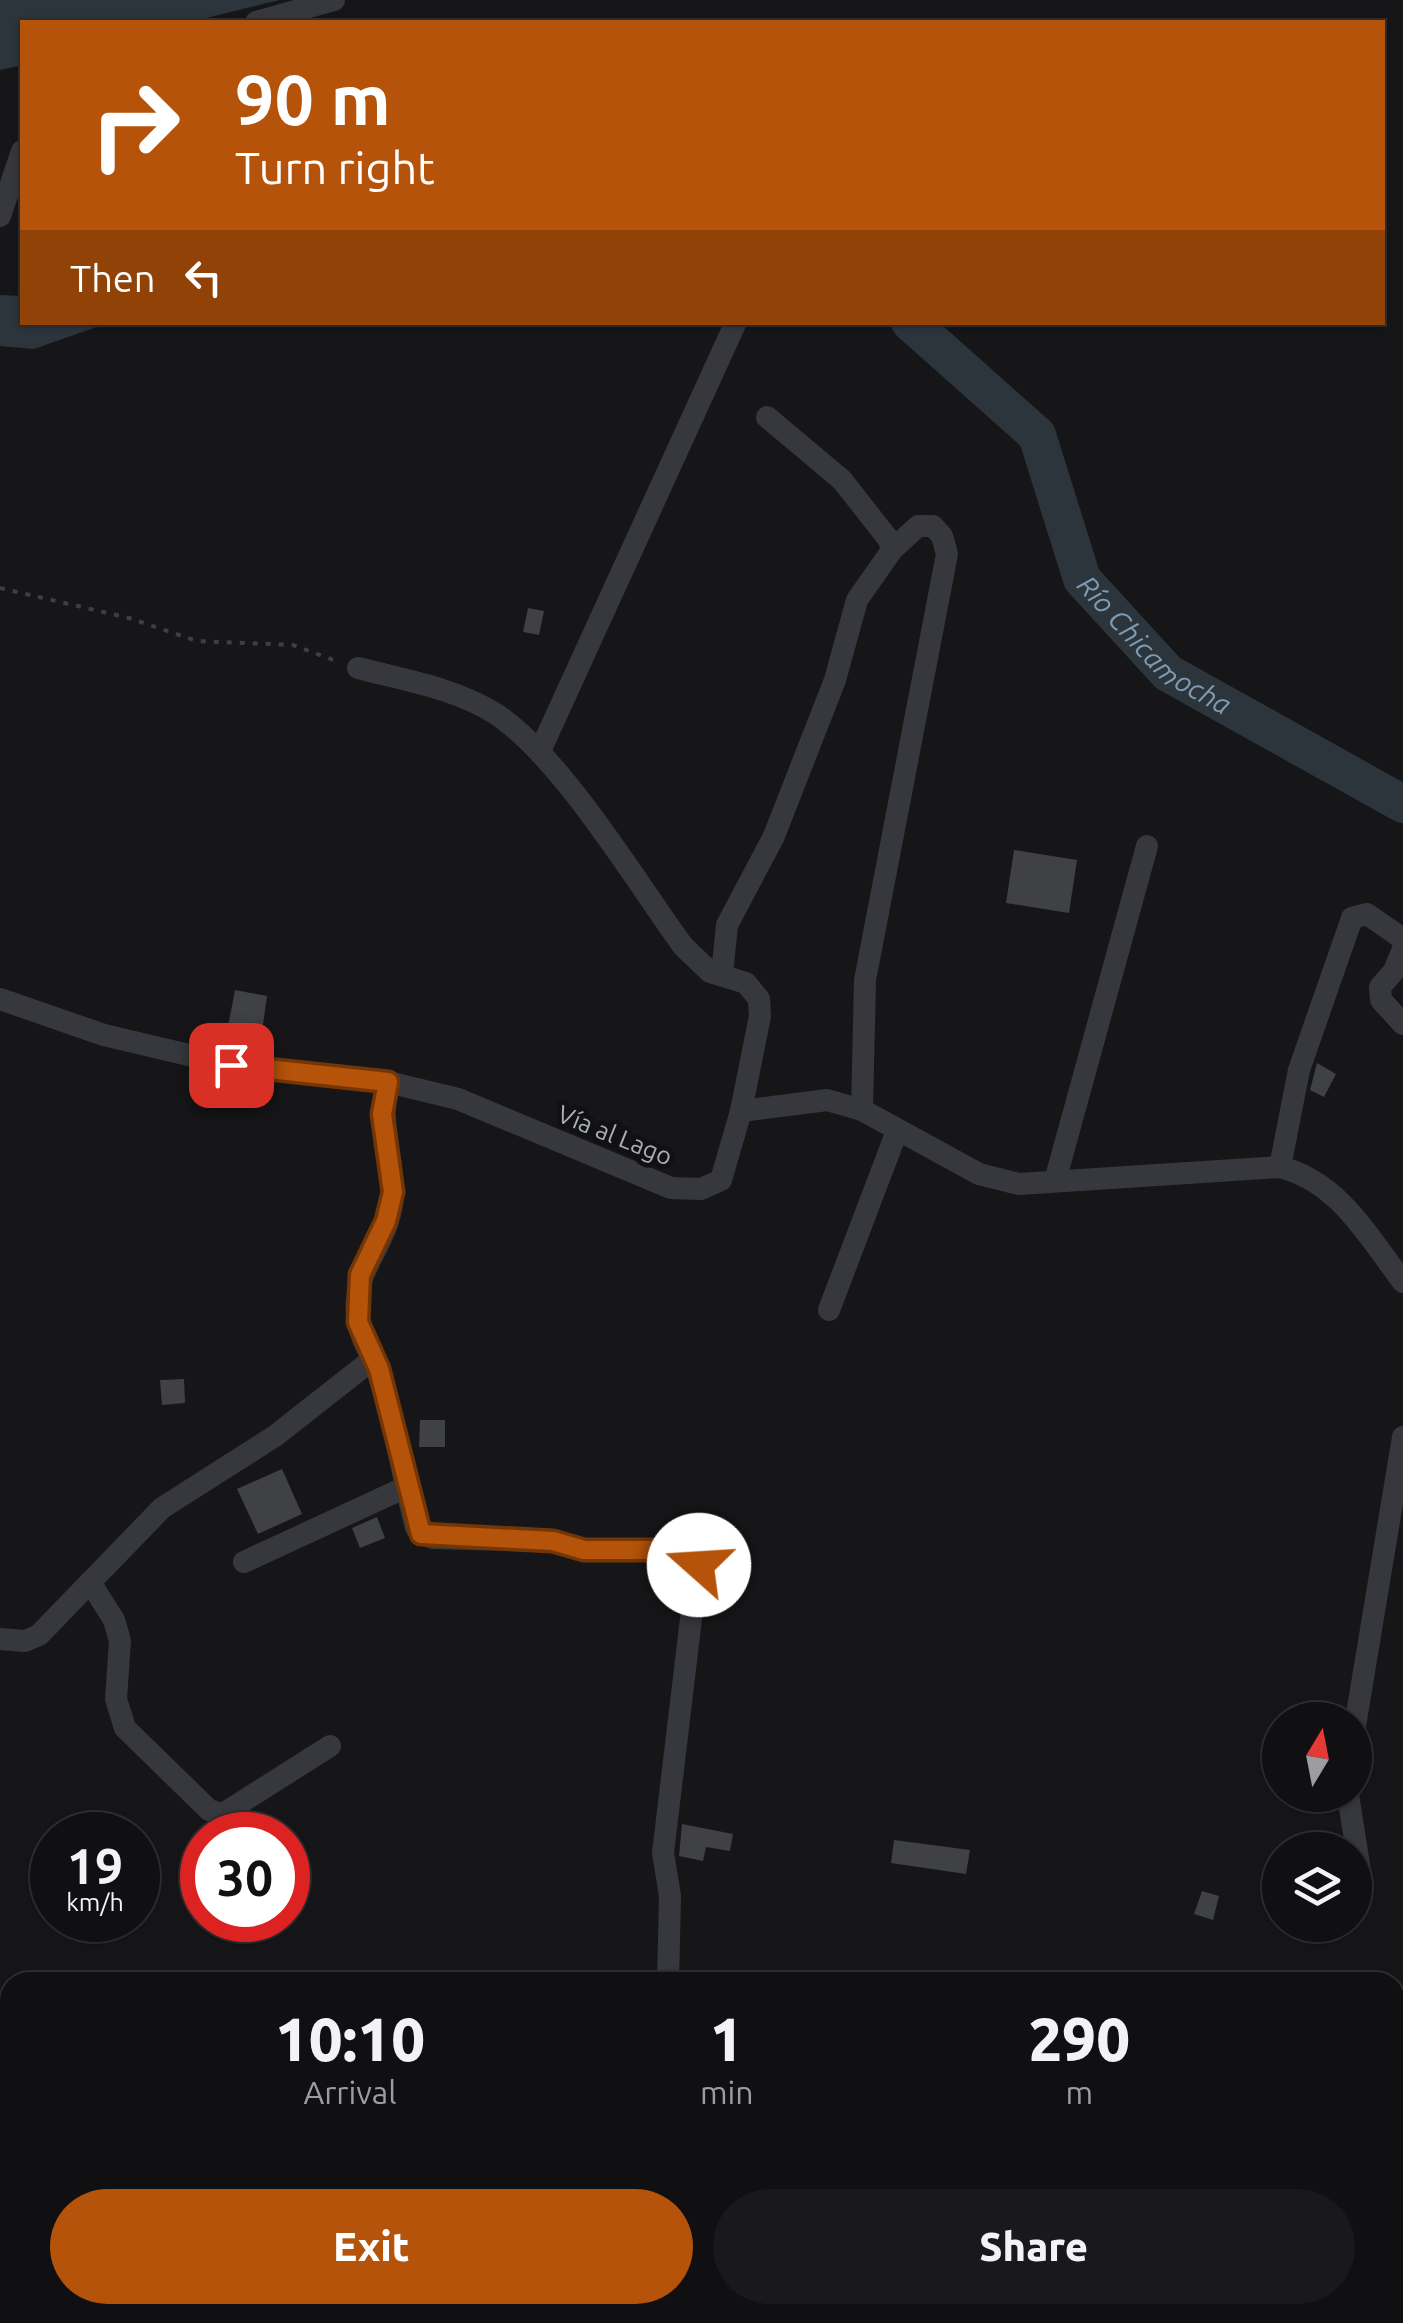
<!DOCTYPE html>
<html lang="en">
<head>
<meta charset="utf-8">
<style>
  :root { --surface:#101012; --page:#19191b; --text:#f1f3f6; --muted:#9c9d9f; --line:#303032; --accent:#b45309 }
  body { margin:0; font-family:Ubuntu,sans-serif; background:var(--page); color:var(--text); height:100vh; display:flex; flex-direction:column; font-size:38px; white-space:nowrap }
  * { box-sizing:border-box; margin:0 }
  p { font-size:32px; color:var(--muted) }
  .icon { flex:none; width:55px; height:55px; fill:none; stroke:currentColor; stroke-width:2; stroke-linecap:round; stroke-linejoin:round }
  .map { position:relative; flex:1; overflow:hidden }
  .drawer { position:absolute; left:0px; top:1972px; width:1405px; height:352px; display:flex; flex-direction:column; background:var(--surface); border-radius:30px 30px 0 0; box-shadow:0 2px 8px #0004,0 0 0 2px var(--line) }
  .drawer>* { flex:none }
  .hud { position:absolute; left:20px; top:20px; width:1365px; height:305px; border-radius:0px; box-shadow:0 2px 8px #0004,0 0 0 2px var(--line); background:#b45309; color:#fff; overflow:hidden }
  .needle { width:65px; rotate:10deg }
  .controls { position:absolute; left:1262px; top:1702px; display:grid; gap:20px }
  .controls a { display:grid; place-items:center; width:110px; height:110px; border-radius:50%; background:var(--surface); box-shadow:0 2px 8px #0004,0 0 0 2px var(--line); font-size:50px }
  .speed { position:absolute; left:30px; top:1812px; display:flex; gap:20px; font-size:50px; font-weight:700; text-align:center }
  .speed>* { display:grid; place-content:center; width:130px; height:130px; border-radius:50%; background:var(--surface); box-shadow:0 2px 8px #0004,0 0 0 2px var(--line); line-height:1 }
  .speed small { font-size:25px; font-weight:400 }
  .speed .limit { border:15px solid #d22; background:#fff; color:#111 }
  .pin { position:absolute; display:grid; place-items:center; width:85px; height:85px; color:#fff; margin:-42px; border-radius:20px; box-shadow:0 5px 15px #0006 }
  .me { position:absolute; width:110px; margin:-55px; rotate:289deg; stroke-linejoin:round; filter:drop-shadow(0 0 8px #0008) }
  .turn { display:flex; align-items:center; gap:35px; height:210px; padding:0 50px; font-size:45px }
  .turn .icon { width:130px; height:130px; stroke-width:2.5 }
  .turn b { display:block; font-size:70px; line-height:85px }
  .then { display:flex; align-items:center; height:95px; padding:0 50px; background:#0003; gap:20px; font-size:38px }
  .eta { display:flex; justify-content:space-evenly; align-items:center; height:170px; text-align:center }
  .eta b { font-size:60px; font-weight:800; line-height:70px }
  .cta { display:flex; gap:20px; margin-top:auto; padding:20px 50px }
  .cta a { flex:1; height:115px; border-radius:60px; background:var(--accent); color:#fff; font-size:40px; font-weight:800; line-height:115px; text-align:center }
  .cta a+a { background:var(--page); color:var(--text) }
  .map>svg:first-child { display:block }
  .water { fill:#2c353c }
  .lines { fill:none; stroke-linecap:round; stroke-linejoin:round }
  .river { stroke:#2c353c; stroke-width:38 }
  .building { fill:#404145 }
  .path { stroke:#3d3f44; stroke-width:4; stroke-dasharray:5 8; stroke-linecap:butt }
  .minor { stroke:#37383d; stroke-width:22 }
  .route-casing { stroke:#753606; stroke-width:25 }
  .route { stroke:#b45309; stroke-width:18 }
  .labels { text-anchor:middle; stroke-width:10; stroke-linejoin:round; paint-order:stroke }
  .street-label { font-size:25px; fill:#a8adb8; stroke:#111113 }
  .water-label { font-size:28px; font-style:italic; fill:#7f9bb3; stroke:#111113 }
</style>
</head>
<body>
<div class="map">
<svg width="1403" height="2323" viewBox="0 0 1403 2323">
  <rect width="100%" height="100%" fill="#161618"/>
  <g class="water">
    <polygon points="0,0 280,0 190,22 22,22 22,65 0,70"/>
    <polygon points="0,295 22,296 22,322 108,323 34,349 0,346"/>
  </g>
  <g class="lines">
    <path class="river" id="s1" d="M910,322l127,113 45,144 86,94 235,131"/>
  </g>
  <g class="building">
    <polygon points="528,608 544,611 539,635 523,632"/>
    <polygon points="1014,850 1077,860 1069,913 1006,903"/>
    <polygon points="235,990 267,996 259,1053 224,1047"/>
    <polygon points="1317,1063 1336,1074 1324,1097 1310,1090"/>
    <polygon points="184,1379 185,1403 162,1405 160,1380"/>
    <polygon points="420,1420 445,1420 445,1447 419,1447"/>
    <polygon points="282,1469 302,1514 258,1534 237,1489"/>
    <polygon points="377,1517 385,1538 360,1548 352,1528"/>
    <polygon points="682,1824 733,1834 730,1851 706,1847 703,1861 679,1856"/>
    <polygon points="894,1840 970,1850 966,1874 891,1863"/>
    <polygon points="1202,1891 1219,1896 1213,1920 1194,1914"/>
  </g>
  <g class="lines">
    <polyline class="path" points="0,588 129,618 197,641 293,645 339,662"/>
    <g class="minor">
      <polyline points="256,22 334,0"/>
      <polyline points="0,216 22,151"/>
      <path d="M358,668c46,12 97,20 138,46 65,43 139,166 187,232l27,26 36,11 13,16 1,17 -19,95"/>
      <polyline points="540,751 736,322"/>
      <polyline points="1403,949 1394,971 1380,987 1381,1000 1403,1024"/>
      <polyline points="722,974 727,925 774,836 835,680 857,600 892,550 889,540 842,480 767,417"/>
      <path d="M0,999l104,36 127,30 157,17 70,17 213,89 30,1 20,-9 20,-69 86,-11 35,10 117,64 40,10 261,-17c59,15 88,69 123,115"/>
      <polyline points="862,1110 865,980 947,554 942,536 933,526 918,526 892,550"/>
      <polyline points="1280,1167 1299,1070 1352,918 1367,914 1403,939"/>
      <polyline points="1055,1181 1147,846"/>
      <polyline points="829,1310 897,1131"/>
      <polyline points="406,1487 416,1528 432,1538 553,1541 584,1550 682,1550 698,1560 663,1853 670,1896 668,1982"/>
      <polyline points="244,1562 406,1487 389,1406 373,1359"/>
      <polyline points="90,1582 114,1620 120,1641 116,1699 125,1728 209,1810 223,1814 330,1746"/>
      <path d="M0,1639l25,2 14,-6 123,-127 113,-72 98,-77c-47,-78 21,-104 20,-169 -1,-38 -14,-70 -5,-108"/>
      <polyline points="1355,1726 1403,1437"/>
      <polyline points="1348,1795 1361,1877"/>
      <polyline points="1395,2036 1403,2034"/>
      <polyline points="1395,2265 1403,2259"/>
      <polyline points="1013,2315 1035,2323"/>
      <polyline points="914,2323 925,2316 941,2315"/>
      <polyline points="1311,2323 1322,2315"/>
    </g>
  </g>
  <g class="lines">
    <g class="route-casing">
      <polyline id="route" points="231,1065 388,1082 382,1114 393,1192 386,1221 360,1275 358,1322 379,1369 421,1534 553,1541 584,1550 682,1550 693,1555 699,1565"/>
    </g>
    <use href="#route" class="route"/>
  </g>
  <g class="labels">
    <g class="street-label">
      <text transform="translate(615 1135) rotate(22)" y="9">Vía al Lago</text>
    </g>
    <g class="water-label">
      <text dy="10" stroke="none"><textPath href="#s1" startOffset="420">Río Chicamocha</textPath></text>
    </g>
  </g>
</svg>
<div class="controls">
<a><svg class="needle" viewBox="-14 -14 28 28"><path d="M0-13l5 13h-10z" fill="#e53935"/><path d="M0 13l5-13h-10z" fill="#9c9d9f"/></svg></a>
<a><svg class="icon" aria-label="layers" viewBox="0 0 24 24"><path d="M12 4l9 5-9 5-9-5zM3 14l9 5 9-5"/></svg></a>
</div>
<div class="speed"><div>19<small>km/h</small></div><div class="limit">30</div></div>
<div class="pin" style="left:231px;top:1065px;background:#d93025"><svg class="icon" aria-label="arrive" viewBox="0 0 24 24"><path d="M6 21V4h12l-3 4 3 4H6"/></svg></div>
<svg class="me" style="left:699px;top:1565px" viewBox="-20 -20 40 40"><circle r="19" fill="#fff"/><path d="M0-13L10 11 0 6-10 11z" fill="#b45309"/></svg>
<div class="hud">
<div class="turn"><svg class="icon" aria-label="right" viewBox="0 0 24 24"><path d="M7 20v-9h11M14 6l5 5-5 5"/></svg><div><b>90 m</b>Turn right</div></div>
<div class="then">Then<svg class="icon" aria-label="left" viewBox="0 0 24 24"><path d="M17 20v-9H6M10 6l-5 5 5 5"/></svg></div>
</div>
<section class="drawer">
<div class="eta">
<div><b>10:10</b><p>Arrival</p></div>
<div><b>1</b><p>min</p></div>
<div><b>290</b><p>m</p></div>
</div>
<div class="cta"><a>Exit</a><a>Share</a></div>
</section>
</div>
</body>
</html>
